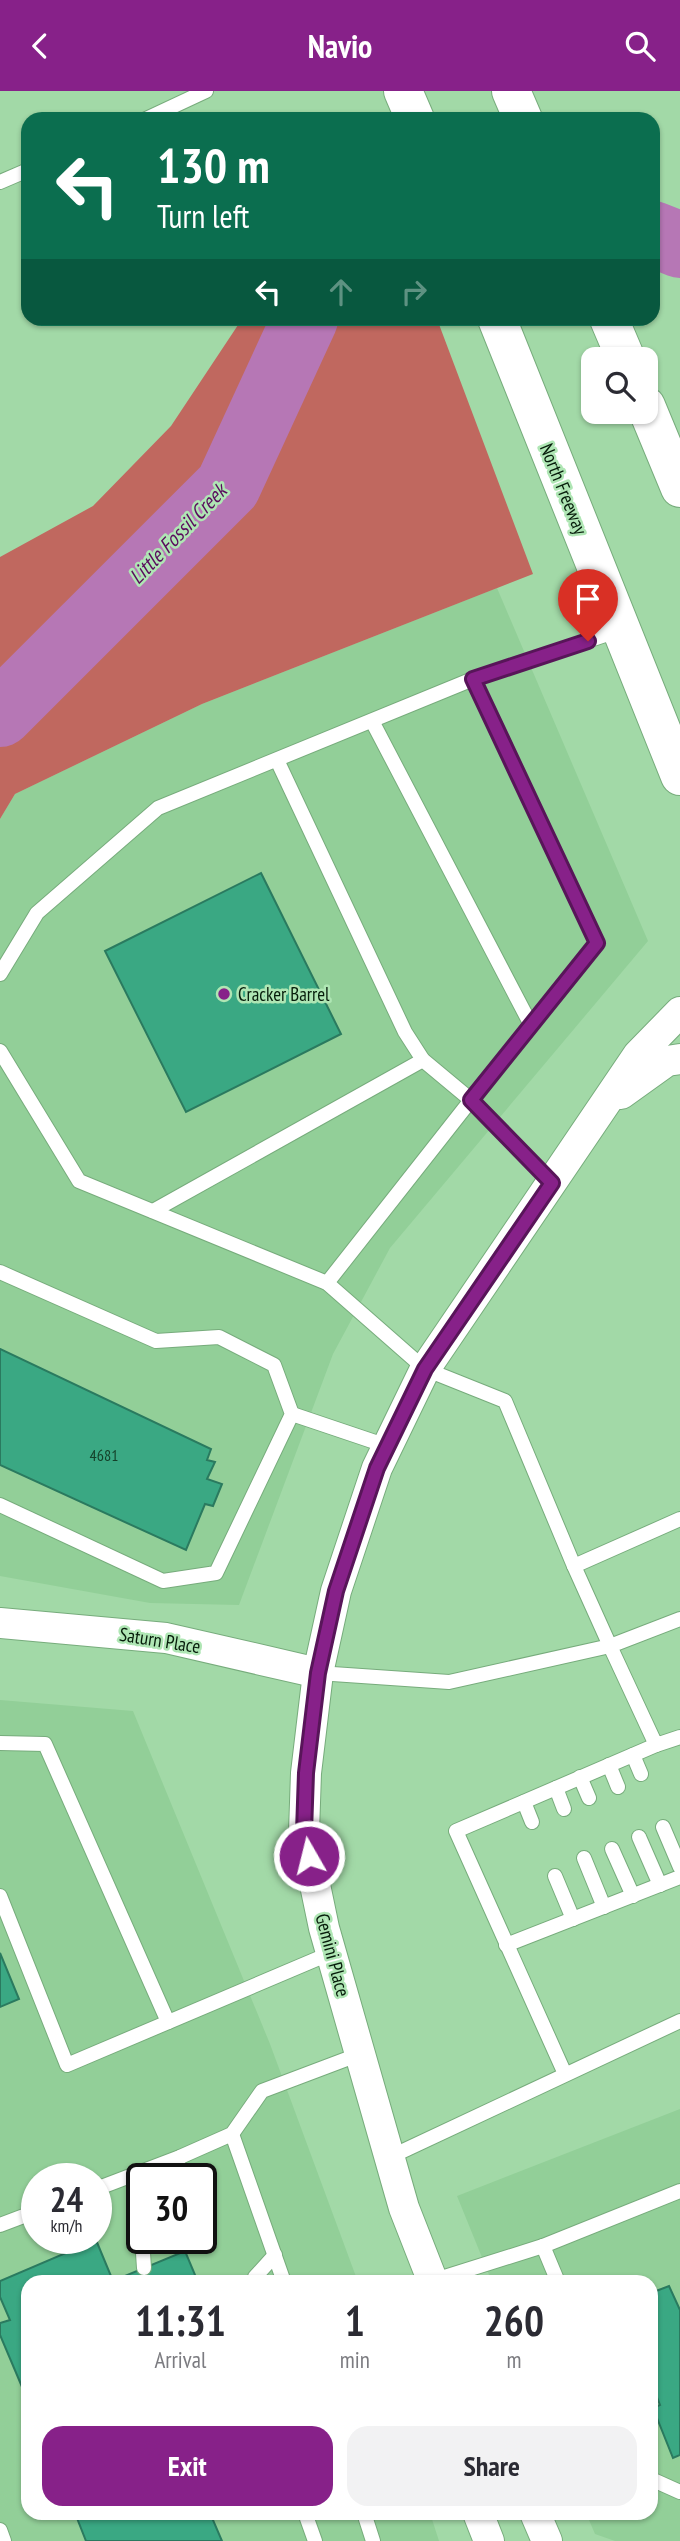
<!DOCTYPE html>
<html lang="en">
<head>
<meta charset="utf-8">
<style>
  :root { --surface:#fff; --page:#f2f2f3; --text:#2b2b33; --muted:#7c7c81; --accent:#872189 }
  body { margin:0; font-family:"PT Sans Narrow",sans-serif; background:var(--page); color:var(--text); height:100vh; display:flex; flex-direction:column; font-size:26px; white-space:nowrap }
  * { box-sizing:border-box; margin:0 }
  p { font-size:23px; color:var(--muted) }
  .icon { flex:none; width:38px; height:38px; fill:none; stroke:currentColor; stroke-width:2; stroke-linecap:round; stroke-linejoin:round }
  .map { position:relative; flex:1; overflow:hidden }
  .drawer { position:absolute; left:21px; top:2184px; width:637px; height:245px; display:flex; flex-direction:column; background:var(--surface); border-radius:21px; box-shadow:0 2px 5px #0004 }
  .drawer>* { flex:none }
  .banner { position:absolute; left:21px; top:21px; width:639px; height:214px; border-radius:21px; box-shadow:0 2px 5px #0004; background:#0b6e4f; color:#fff; overflow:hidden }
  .tools { position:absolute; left:581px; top:256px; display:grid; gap:14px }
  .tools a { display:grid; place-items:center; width:77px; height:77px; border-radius:14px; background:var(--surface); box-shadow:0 2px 5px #0004; font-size:35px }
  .speed { position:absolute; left:21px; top:2072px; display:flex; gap:14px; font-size:35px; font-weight:700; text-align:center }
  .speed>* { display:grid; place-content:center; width:91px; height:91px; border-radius:50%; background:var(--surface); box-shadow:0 2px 5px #0004; line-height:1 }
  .speed small { font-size:18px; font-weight:400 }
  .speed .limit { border:4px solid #111; border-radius:10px; background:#fff; color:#111 }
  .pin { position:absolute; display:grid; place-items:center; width:60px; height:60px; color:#fff; margin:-72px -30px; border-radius:50% 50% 50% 0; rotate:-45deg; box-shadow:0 0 7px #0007 }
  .pin .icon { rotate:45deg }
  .me { position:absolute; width:77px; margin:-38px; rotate:352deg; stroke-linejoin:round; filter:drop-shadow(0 0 5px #0008) }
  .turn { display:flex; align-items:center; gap:24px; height:147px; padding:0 21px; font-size:32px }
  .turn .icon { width:91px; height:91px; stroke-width:2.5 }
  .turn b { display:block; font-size:49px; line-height:60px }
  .lanes { display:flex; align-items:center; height:66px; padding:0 21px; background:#0003; justify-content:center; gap:35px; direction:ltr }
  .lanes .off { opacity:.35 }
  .eta { display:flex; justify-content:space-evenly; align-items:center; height:119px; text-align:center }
  .eta b { font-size:42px; font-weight:700; line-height:49px }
  .button { display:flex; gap:14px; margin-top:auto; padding:14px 21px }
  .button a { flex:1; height:80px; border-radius:21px; background:var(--accent); color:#fff; font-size:28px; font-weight:700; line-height:80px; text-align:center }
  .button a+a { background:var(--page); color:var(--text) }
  header { display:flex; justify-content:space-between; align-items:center; height:91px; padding:0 21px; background:var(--accent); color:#fff; font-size:32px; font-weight:700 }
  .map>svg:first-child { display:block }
  .built { fill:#92cf98; fill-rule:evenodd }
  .forest { fill:#c0685f }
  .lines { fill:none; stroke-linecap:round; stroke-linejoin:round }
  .river { stroke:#b677b5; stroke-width:66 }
  .building { fill:#3aa883; stroke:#2a7a5f; stroke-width:2 }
  .lane-casing { stroke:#77ac7c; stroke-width:16 }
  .street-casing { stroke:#77ac7c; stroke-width:32 }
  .secondary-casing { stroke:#77ac7c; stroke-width:40 }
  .highway-casing { stroke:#77ac7c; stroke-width:40 }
  .lane { stroke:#fff; stroke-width:14 }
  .street { stroke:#fff; stroke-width:30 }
  .secondary { stroke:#fff; stroke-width:38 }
  .highway { stroke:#fff; stroke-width:38 }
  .route-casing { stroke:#581559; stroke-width:18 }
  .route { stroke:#872189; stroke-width:12 }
  .poi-dot { fill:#872189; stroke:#afe6b4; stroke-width:2.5 }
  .labels { text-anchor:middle; stroke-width:5; stroke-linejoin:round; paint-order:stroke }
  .number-label { font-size:16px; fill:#144029 }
  .street-label { font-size:19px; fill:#071d0b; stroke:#afe6b4 }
  .poi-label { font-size:19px; fill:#071d0b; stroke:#afe6b4; text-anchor:start }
  .water-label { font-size:21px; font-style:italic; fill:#5a0b5d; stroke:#afe6b4 }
</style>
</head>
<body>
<header><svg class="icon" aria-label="back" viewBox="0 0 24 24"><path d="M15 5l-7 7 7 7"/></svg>Navio<svg class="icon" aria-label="search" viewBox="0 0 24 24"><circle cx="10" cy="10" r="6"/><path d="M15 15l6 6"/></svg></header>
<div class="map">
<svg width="680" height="2450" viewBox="0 0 680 2450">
  <rect width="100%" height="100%" fill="#a2d9a7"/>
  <g class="built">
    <polygon points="497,497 648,850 390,1157 333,1263 239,1514 150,1512 0,1485 0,728 15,703 202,613"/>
    <path d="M0,1609l133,11 137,333 88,238h-330v231h402l9,28h-439zM37,2088h59v59h-59zM142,2088h59v59h-59z"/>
    <polygon points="680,2018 680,2450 615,2450 595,2443 586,2422 651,2422 651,2191 492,2191 457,2105"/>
  </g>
  <polygon class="forest" points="242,228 437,228 533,483 202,613 15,703 0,728 0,466 93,415 171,335"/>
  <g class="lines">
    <g class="river">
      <polyline points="653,143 680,154"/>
      <polyline points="0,623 228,395 305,228"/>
    </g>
  </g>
  <g class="building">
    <polygon points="261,782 341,943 186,1021 105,860"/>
    <polygon points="0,1258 211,1358 207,1369 215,1371 207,1388 222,1393 213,1415 205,1413 186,1459 0,1374"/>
    <polygon points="0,1862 19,1908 0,1916"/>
    <polygon points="96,2149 113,2190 185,2160 198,2191 28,2191 28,2310 0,2244 0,2232 10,2229 0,2206 0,2190"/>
    <polygon points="669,2195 680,2219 680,2364 673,2367 653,2317 660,2314 651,2291 651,2202"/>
    <polygon points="75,2422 210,2422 222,2450 86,2450"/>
  </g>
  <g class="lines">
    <g class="lane-casing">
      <g id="lane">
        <polyline points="146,28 206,0"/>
        <polyline points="0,91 28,79"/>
        <polyline points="372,630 531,934"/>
        <polyline points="277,669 405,941 423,969 471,1009 327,1192"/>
        <polyline points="0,883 37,822 158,717 473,588"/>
        <polyline points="0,960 79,1090 327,1192 425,1278 505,1310 574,1475 610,1555 449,1591 318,1582"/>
        <polyline points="552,1092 471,1009 597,852 473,588 620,539"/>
        <polyline points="153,1120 423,969"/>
        <polyline points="0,1181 156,1250 219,1246 274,1274 292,1323 216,1482 163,1490 0,1414"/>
        <polyline points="292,1323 387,1355"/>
        <polyline points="574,1475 680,1428"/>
        <polyline points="680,1528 610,1555 656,1654 680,1646"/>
        <polyline points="0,1652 45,1653 168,1931"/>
        <polyline points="633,1664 641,1683"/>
        <polyline points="609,1674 618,1696"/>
        <polyline points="580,1686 589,1707"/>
        <polyline points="556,1697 564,1718"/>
        <polyline points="524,1711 532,1731"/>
        <polyline points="663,1736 680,1776"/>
        <polyline points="639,1746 660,1794"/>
        <polyline points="612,1758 633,1805"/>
        <polyline points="584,1767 604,1816"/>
        <polyline points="555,1785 573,1828"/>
        <polyline points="0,1805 67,1974 331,1862"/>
        <polyline points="506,1854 680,1786"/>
        <polyline points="565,1983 456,1740 656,1654"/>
        <polyline points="232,2043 284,2191"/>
        <polyline points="390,2066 680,1930"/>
        <polyline points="167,2088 180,2066"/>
        <polyline points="96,2098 180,2066 232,2043 262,2000 360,1963"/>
        <polyline points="0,2134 37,2120"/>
        <polyline points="142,2147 144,2177"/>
        <polyline points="543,2155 558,2191"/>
        <polyline points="432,2190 543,2155 680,2100"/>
        <polyline points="254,2191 255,2186 275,2164"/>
        <polyline points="651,2388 680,2401"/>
        <polyline points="305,2422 315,2450"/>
        <polyline points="364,2422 373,2450"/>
        <polyline points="0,2439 4,2450"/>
      </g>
    </g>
    <g class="street-casing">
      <g id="street">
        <polyline points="621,1003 667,970 680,968"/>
        <polyline points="0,1532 166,1547 318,1582"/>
        <polyline points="433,2191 404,2117 324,1837 304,1741 306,1682 318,1582 336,1500 377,1377 425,1278 638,964 680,921"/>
        <polyline points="478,2422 489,2450"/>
        <polyline points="535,2422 547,2450"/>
      </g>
    </g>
    <g class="secondary-casing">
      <g id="secondary">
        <polyline points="403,0 415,28"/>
        <polyline points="497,228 680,685"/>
      </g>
    </g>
    <g class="highway-casing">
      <g id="highway">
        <polyline points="511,0 523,28"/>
        <polyline points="609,228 626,268"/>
        <polyline points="646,315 680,397"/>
      </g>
    </g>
    <use href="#lane" class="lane"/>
    <use href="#street" class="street"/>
    <use href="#secondary" class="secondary"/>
    <use href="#highway" class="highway"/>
  </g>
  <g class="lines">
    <g class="route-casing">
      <polyline id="route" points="309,1765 304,1741 306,1682 318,1582 336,1500 377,1377 425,1278 552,1092 471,1009 597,852 473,588 588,550"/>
    </g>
    <use href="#route" class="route"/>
  </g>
  <circle class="poi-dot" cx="224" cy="903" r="7"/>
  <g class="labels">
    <g class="number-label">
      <text x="104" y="1370">4681</text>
    </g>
    <g class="street-label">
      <text transform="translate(564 398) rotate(68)" y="7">North Freeway</text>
      <text transform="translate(160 1549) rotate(9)" y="7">Saturn Place</text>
      <text transform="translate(333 1864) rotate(75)" y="7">Gemini Place</text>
    </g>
    <g class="poi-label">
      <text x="238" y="910">Cracker Barrel</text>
    </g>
    <g class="water-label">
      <text transform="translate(178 443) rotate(-46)" y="7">Little Fossil Creek</text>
    </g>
  </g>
</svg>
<div class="tools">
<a><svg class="icon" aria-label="search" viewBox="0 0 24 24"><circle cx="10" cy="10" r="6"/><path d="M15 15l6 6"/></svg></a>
</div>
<div class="speed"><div>24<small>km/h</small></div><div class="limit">30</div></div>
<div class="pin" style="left:588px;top:550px;background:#d93025"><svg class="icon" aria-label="arrive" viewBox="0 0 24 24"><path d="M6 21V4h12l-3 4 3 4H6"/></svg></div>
<svg class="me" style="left:309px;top:1765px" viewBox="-20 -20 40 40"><circle r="17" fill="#872189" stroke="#fff" stroke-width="3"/><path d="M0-11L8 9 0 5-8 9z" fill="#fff"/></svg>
<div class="banner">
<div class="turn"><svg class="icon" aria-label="left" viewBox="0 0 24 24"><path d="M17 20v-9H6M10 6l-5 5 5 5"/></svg><div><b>130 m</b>Turn left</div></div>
<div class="lanes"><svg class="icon" aria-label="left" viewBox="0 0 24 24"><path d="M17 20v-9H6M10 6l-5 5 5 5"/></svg><svg class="icon off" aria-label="ahead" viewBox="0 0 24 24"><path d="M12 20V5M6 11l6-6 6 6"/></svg><svg class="icon off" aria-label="right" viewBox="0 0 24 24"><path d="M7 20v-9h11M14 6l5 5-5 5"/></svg></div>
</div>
<section class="drawer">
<div class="eta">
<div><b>11:31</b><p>Arrival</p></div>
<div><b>1</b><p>min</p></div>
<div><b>260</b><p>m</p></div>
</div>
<div class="button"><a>Exit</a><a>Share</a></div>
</section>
</div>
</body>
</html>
